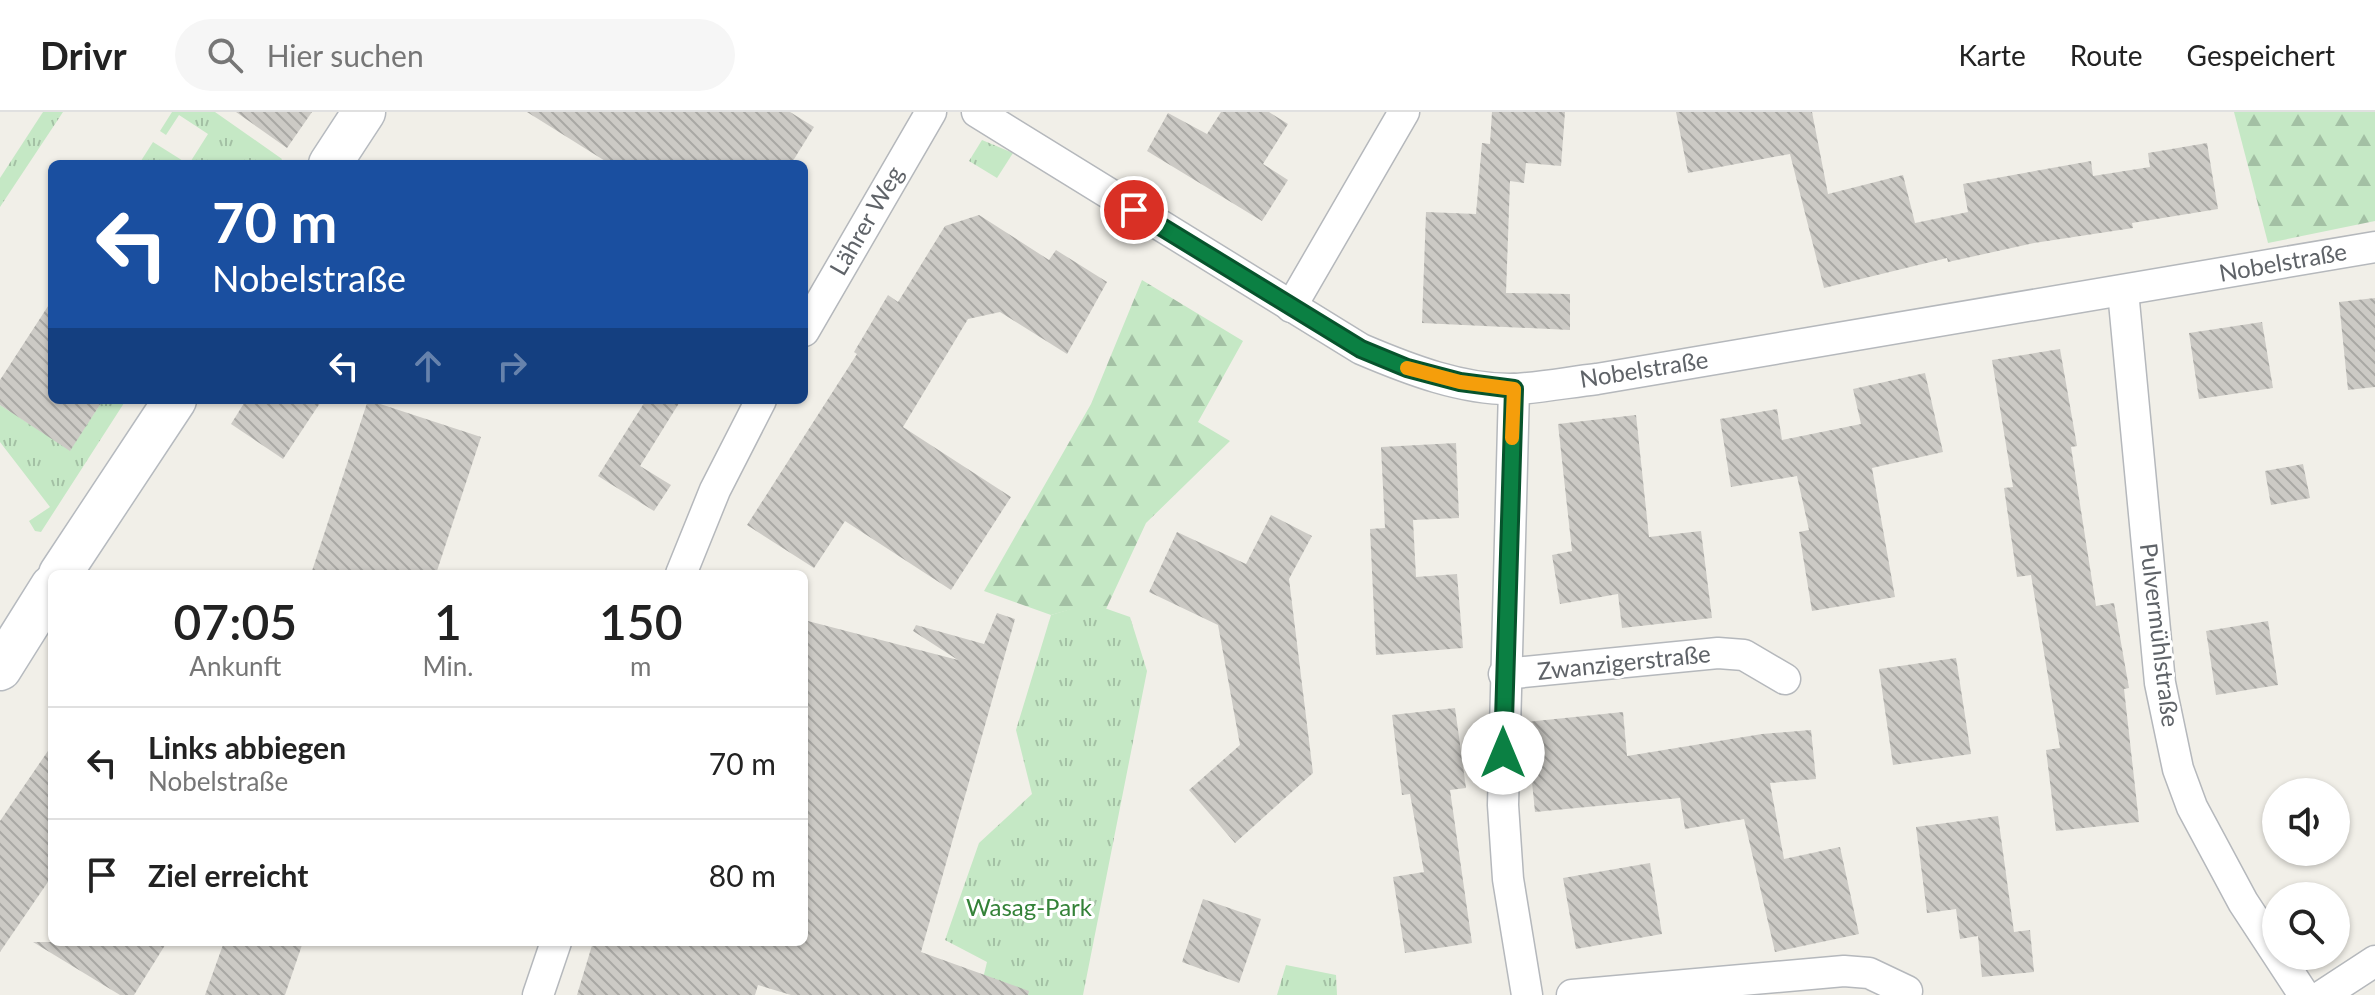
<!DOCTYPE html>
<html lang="de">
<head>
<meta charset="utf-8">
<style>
  :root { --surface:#fff; --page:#f6f6f6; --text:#222; --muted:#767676; --line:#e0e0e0 }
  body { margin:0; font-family:Lato,sans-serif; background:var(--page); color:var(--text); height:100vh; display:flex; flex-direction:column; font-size:30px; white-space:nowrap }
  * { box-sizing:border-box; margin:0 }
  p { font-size:26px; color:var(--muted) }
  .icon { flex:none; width:44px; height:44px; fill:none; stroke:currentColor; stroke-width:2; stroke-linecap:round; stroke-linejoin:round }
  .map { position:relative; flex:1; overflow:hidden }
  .side { position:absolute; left:48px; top:458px; width:760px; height:376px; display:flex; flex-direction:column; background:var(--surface); border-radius:12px; box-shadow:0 2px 6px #0004 }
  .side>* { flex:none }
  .banner { position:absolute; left:48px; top:48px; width:760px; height:244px; border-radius:12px; box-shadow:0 2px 6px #0004; background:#1a4fa0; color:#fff; overflow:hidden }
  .controls { position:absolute; left:2262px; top:666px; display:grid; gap:16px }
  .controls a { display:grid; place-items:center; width:88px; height:88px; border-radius:50%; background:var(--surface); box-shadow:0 2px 6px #0004; font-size:40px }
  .pin { position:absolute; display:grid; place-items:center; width:68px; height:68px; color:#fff; margin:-34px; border:4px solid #fff; border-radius:50%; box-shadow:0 2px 8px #0007 }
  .me { position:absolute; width:88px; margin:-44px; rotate:0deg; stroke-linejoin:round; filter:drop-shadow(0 0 6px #0008) }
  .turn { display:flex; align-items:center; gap:28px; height:168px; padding:0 32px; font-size:36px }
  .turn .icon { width:104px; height:104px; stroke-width:2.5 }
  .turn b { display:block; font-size:56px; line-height:68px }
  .lanes { display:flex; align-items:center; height:76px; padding:0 32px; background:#0003; justify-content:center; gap:40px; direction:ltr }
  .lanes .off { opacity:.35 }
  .eta { display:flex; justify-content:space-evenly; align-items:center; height:136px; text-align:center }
  .eta b { font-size:48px; font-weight:600; line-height:56px }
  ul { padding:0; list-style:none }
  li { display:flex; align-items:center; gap:24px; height:112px; padding:0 32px; border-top:2px solid var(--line) }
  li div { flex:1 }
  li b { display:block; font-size:30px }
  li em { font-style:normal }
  header { display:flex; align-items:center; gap:48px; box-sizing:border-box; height:112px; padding:0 40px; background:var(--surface); border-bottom:2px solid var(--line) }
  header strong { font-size:38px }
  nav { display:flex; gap:44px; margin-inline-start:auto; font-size:28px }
  .search { width:560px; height:72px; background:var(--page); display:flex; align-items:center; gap:20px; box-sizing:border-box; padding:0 28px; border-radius:44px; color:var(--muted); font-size:30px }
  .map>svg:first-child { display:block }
  .grass { fill:url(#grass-tufts) }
  .forest { fill:url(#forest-firs) }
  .building { fill:url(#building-back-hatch) }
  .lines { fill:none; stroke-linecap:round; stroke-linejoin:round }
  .street-casing { stroke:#b5b8bc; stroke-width:33 }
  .secondary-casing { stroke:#b6babf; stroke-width:45 }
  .street { stroke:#fff; stroke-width:30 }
  .secondary { stroke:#fff; stroke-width:42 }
  .route-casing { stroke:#07532c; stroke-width:20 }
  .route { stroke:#0b8043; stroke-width:14 }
  .slow { stroke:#f59e0b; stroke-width:14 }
  .labels { text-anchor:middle; stroke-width:6; stroke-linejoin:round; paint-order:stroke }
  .street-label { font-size:24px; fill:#5f6368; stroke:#fff }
  .park-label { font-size:24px; fill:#348238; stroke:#fff }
</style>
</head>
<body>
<header>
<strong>Drivr</strong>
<div class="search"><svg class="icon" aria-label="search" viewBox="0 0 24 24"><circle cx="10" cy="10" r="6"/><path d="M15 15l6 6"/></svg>Hier suchen</div>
<nav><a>Karte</a><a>Route</a><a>Gespeichert</a></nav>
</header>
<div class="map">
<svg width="2375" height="883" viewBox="0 0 2375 883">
  <defs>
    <pattern id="grass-tufts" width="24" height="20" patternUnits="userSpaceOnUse" patternTransform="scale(2)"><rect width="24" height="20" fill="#c5e8c5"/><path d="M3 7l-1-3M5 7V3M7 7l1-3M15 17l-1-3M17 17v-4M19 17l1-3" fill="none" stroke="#a3c0a4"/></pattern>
    <pattern id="forest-firs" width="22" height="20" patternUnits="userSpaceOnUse" patternTransform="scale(2)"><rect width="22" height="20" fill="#c5e8c5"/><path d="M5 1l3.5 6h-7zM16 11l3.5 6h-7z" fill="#a3c0a4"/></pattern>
    <pattern id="building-back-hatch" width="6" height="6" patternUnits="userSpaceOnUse" patternTransform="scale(2)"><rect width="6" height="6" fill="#cccac5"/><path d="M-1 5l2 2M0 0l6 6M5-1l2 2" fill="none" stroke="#a9a8a4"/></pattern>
  </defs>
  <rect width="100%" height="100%" fill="#f1efe8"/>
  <g class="grass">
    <polygon points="43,0 63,0 0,95 0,66"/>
    <polygon points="172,0 215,0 282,47 279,52 189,52 208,22 179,3 166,23 160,19"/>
    <polygon points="982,28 1013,41 997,66 969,49"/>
    <polygon points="153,30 188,52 139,52"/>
    <polygon points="103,288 126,288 41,420 35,419 29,409 50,395 0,330 0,293 70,338"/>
    <polygon points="1090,491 1130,505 1147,559 1083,883 979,883 987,850 945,828 979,731 1032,682 1016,618 1051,503"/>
    <polygon points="1286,853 1336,863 1337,883 1277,883"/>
  </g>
  <g class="forest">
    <polygon points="2234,0 2375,0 2375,109 2268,131"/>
    <polygon points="1142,168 1243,229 1198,310 1230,329 1146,411 1106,497 1090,492 1051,503 984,479 1091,292"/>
  </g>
  <g class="building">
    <polygon points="236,0 312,0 287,36"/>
    <polygon points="527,0 790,0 814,15 791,52 610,52"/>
    <polygon points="1221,0 1269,0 1288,12 1263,52 1288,68 1262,109 1147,39 1168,1 1207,22"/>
    <polygon points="1492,0 1565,0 1561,54 1526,51 1524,71 1510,69 1506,181 1570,182 1570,218 1422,211 1426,100 1476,102 1482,31 1490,32"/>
    <polygon points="1676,0 1812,0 1828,82 1903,63 1915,111 1968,100 1963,72 2091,49 2093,64 2150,55 2148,41 2207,31 2218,97 2132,111 2133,116 2034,131 1948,150 1947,146 1824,176 1790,42 1688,61"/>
    <polygon points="979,103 1049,148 1056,138 1107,170 1067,242 1000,200 968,207 903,315 1011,385 951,478 845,409 814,456 747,413 857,242 854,240 888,183 898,190 945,114"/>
    <polygon points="2375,186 2375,275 2348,278 2339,190"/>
    <polygon points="52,188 52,288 103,288 70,339 0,293 0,268"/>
    <polygon points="2262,210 2273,276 2199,287 2189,221"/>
    <polygon points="2060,237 2077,334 2071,335 2096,494 2114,491 2129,576 2124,577 2139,710 2056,719 2046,638 2060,636 2031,463 2017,465 2004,376 2013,375 1992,248"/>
    <polygon points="1925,261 1943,340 1872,356 1895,485 1812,499 1799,420 1809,418 1797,364 1731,375 1720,307 1777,297 1782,328 1861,312 1853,277"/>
    <polygon points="246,288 322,288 283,347 231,312"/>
    <polygon points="368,288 481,325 436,462 311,462"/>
    <polygon points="646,288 681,288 640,354 671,373 654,399 598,364"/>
    <polygon points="1636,303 1649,425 1701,419 1712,506 1622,516 1618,482 1560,492 1552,443 1572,439 1558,312"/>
    <polygon points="1456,331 1459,406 1413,408 1416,465 1457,462 1463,536 1376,543 1370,417 1385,416 1381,335"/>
    <polygon points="2303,352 2310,386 2271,393 2265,359"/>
    <polygon points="1271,403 1312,424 1289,467 1313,661 1235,731 1189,678 1240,633 1218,513 1149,480 1177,420 1246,452"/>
    <polygon points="997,501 1015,507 921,840 1029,879 1028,883 791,883 758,873 755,883 577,883 593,830 804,830 804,508 958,548 913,519 916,513 984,532"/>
    <polygon points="2268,509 2278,573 2216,583 2206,519"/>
    <polygon points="1956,546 1971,642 1893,653 1879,557"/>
    <polygon points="1455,596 1466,676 1450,678 1472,831 1405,841 1393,765 1424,760 1410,682 1402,683 1392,603"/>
    <polygon points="1623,600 1627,644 1762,622 1811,618 1816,667 1770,671 1784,747 1840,735 1859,822 1775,840 1744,707 1685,717 1680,686 1535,700 1526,610"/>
    <polygon points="52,633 52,764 0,840 0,709"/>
    <polygon points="1998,704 2014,820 2030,818 2034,860 1982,865 1978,824 1960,827 1956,797 1927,801 1916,715"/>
    <polygon points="1650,751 1662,822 1576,837 1563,766"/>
    <polygon points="1203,787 1261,807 1239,871 1182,850"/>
    <polygon points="33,830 167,830 134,883 120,883"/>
    <polygon points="224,830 303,830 285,883 205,883"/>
  </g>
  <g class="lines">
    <g class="street-casing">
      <g id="street">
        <path d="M977,0l384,237c47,20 103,42 156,40 27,-2 54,-7 80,-10l778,-132"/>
        <polyline points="2123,179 2160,571 2178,657 2192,695 2243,790 2304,883"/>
        <polyline points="1291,195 1404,0"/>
        <polyline points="804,219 931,0"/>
        <polyline points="1514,277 1503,693 1508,767 1527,883"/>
        <polyline points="681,462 715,378 761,288"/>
        <polyline points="1504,562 1718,541 1744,543 1785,567"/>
        <polyline points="538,883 556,830"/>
        <polyline points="1572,883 1844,859 1869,861 1907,879"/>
        <polyline points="2323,883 2375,849"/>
      </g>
    </g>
    <g class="secondary-casing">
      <g id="secondary">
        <polyline points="330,52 364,0"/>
        <polyline points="60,462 175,288"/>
        <polyline points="0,557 52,474"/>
      </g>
    </g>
    <use href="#street" class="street"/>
    <use href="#secondary" class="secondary"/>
  </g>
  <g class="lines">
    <g class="route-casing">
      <polyline id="route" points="1134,98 1361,237 1407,256 1460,270 1514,277 1503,641"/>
    </g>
    <use href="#route" class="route"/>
    <polyline class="slow" points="1407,256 1460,270 1514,277 1512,326"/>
  </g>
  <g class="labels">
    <g class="street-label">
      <text transform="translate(867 109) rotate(-60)" y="8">Lährer Weg</text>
      <text transform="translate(2283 151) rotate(-10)" y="8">Nobelstraße</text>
      <text transform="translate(1644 258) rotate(-9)" y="8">Nobelstraße</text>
      <text transform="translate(2159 523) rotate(83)" y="8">Pulvermühlstraße</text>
      <text transform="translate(1624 551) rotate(-6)" y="8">Zwanzigerstraße</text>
    </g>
    <g class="park-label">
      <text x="1029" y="804">Wasag-Park</text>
    </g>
  </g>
</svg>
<div class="controls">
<a><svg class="icon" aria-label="sound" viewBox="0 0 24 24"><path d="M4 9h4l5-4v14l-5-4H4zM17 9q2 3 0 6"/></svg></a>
<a><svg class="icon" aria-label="search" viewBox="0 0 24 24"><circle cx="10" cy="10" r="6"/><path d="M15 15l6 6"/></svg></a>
</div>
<div class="pin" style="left:1134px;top:98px;background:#d93025"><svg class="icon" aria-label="arrive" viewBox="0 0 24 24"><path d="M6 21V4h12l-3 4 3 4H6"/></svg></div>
<svg class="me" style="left:1503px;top:641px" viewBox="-20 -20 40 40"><circle r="19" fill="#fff"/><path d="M0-13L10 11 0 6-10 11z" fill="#0b8043"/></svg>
<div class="banner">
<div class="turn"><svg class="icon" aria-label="left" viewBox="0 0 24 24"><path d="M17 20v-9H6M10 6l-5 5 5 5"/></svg><div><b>70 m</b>Nobelstraße</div></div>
<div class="lanes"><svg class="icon" aria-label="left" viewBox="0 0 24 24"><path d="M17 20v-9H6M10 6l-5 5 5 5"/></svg><svg class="icon off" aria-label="ahead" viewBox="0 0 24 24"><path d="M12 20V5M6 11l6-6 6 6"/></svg><svg class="icon off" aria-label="right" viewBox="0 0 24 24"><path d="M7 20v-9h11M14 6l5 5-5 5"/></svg></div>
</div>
<section class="side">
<div class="eta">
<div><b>07:05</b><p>Ankunft</p></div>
<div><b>1</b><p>Min.</p></div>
<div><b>150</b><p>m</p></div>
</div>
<ul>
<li><svg class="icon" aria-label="left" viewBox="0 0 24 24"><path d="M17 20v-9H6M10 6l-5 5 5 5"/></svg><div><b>Links abbiegen</b><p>Nobelstraße</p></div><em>70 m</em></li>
<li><svg class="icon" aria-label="arrive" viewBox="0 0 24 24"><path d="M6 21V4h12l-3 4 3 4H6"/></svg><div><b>Ziel erreicht</b></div><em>80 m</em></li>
</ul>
</section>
</div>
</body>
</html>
